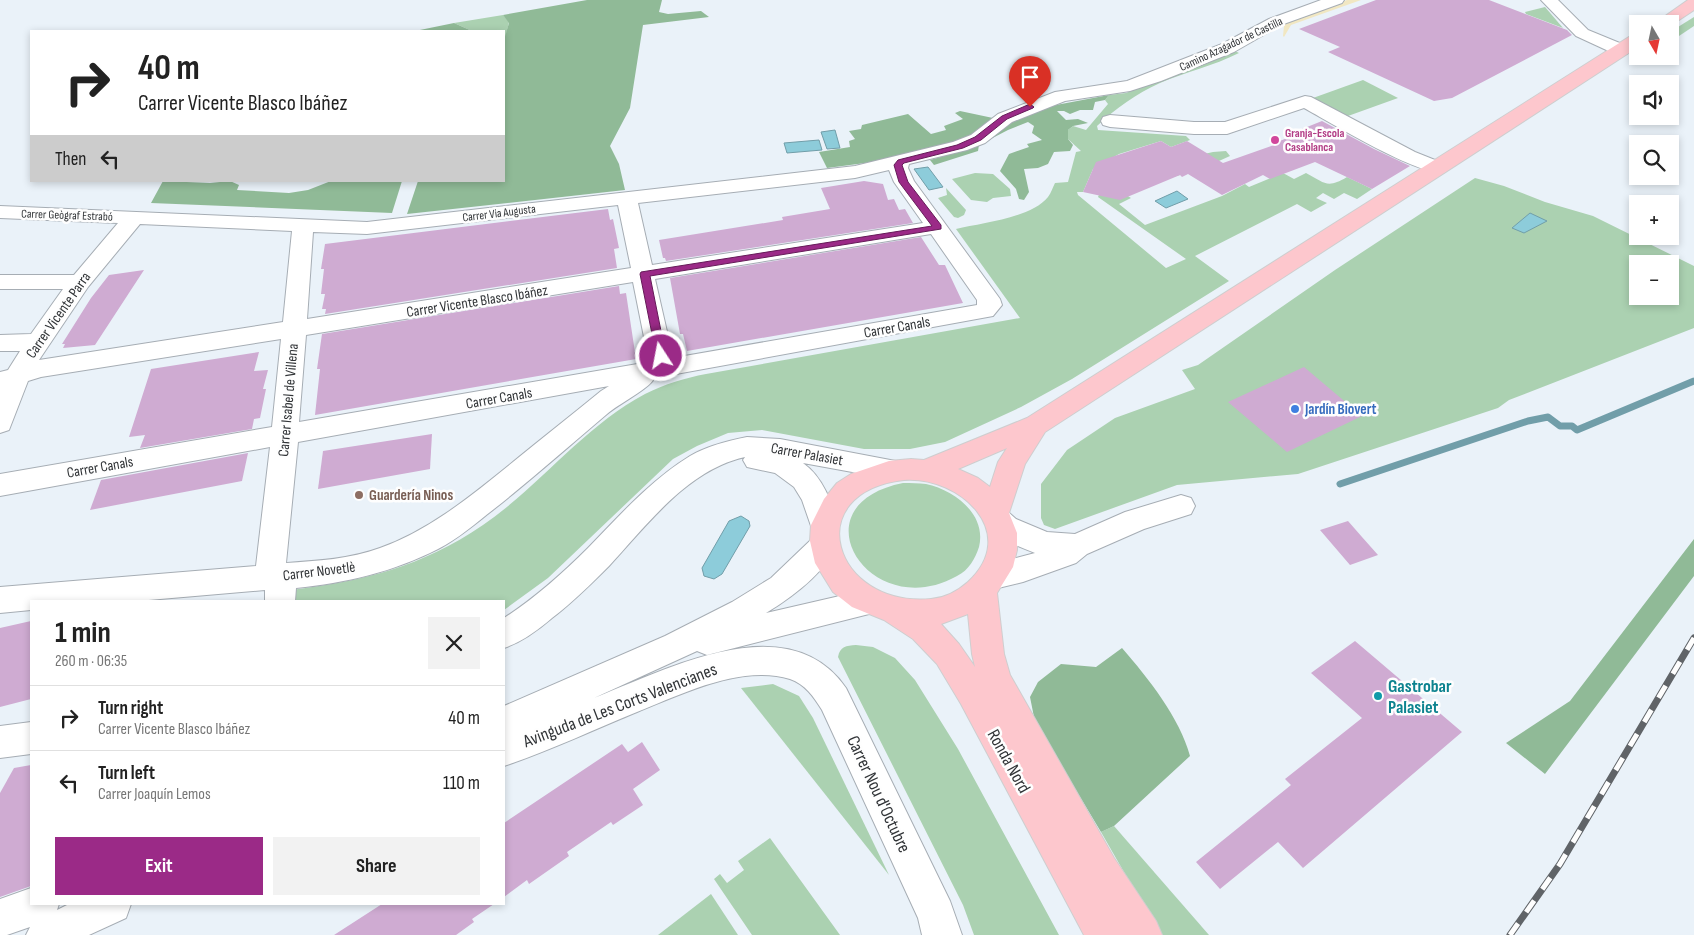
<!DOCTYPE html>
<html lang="en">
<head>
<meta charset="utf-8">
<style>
  :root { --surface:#fff; --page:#f2f2f2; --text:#222; --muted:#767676; --line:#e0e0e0; --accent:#9b2a87 }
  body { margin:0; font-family:"Sofia Sans Condensed",sans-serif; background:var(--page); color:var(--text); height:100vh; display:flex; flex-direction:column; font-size:19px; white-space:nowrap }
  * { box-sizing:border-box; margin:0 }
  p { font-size:16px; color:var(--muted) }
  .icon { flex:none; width:28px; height:28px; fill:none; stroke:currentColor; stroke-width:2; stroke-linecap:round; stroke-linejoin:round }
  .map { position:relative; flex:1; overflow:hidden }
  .details { position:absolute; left:30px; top:600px; width:475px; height:305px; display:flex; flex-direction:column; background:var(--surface); border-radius:0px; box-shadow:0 2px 8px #0003 }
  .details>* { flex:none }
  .hud { position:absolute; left:30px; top:30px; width:475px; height:152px; border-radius:0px; box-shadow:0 2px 8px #0003; background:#fff; color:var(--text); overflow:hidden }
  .needle { width:32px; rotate:171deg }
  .controls { position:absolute; left:1629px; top:15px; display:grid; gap:10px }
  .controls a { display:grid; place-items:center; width:50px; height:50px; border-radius:0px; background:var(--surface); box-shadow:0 2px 8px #0003; font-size:25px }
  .pin { position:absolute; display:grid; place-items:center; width:42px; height:42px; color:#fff; margin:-51px -21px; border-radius:50% 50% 50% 0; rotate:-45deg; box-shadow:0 0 5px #0007 }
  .pin .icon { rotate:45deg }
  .me { position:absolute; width:55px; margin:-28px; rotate:349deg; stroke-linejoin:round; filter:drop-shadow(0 0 4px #0008) }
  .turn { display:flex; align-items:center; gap:18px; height:105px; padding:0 25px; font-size:22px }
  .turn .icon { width:65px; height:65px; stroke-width:2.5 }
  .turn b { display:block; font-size:35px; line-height:42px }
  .then { display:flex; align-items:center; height:48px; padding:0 25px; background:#0003; gap:10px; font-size:19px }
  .round { display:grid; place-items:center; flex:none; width:52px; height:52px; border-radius:0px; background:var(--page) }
  .overview { display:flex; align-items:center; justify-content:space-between; height:85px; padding:0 25px }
  h1 { font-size:30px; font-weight:700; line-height:38px }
  .cta { display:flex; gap:10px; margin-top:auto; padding:10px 25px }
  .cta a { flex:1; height:58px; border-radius:0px; background:var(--accent); color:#fff; font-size:20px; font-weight:700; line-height:58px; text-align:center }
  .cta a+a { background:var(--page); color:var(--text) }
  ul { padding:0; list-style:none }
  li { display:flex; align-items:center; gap:15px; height:65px; padding:0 25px; border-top:1px solid var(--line) }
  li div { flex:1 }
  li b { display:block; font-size:19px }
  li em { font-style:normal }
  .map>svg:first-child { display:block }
  .green { fill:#abd1b1; fill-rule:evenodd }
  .forest { fill:#90ba97 }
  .sand { fill:#f1e7c2 }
  .water { fill:#8dccda; stroke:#719ea9 }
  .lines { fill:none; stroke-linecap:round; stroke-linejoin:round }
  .stream { stroke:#719ea9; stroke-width:7 }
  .building { fill:#cfabd2 }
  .minor-casing { stroke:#a6adb4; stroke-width:2 }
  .major-casing { stroke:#cececf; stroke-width:2 }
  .minor { fill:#fff; fill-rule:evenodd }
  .major { fill:#fdc7cd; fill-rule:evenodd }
  .rail-casing { stroke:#606468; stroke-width:7 }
  .rail { stroke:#fefefe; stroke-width:5; stroke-dasharray:14; stroke-linecap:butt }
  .route { fill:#9b2a87; stroke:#651b58 }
  .hotel-dot { fill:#d1479c; stroke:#fefefe; stroke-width:2 }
  .shop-dot { fill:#3f7fe0; stroke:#fefefe; stroke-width:2 }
  .education-dot { fill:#8d6e63; stroke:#fefefe; stroke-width:2 }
  .culture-dot { fill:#0f9aa8; stroke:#fefefe; stroke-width:2 }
  .labels { text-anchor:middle; stroke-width:5; stroke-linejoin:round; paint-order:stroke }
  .far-street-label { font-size:12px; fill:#313437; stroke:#fefefe }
  .far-hotel-label { font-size:12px; font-weight:bold; fill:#b23c85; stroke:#fefefe; text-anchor:start }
  .street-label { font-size:15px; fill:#313437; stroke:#fefefe }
  .shop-label { font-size:15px; font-weight:bold; fill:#366cbe; stroke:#fefefe; text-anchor:start }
  .education-label { font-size:15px; font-weight:bold; fill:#785e54; stroke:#fefefe; text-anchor:start }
  .near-culture-label { font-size:18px; font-weight:bold; fill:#0d838f; stroke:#fefefe; text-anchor:start }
  .near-street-label { font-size:18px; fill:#313437; stroke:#fefefe }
</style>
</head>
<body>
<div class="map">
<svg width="1694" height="935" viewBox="0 0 1694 935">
  <rect width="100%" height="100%" fill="#eaf2f9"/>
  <g class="green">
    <polygon points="1545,7 1563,28 1526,14 1525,12"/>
    <polygon points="503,15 509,22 505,40 504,31 472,31 454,23"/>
    <polygon points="1694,17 1694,26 1670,42 1670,32"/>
    <path d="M1233,50l6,3c-26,13 -53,19 -79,30 -24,11 -44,25 -63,43l1,4 88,6 4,4 -19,7 -10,-6 -42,13 -26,15 -10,23h-6l1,3 88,73 20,-9 -88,-62 9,-21 106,-24 13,-1 4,5 -31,14 -79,21 11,7 -12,6 26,21 77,-29 23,-12 4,3 34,-14 11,6 12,-6c19,10 21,16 41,4l25,12 -15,10 -13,-6 -10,6 -11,-6 -7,5 11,5 -16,9 -14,-8 -102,52 34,25 -157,98 -51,28 -76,35 -35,7h-46l-102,-19 -34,3 -31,13 -24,13 -125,119 -44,32v-9h-215l2,-11c71,-9 131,-23 192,-65 57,-39 100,-98 162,-131 20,-10 40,-16 61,-20l314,-56 -64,-89c26,-6 75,-11 92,-32 3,-4 5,-10 7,-14l13,-1 8,-30 5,-1 -13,-12v-9l5,-4 13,4 22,-26 -3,-4 4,-5 17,-2z"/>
    <polygon points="1363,80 1398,98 1348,116 1313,98"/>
    <polygon points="975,173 993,174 1010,189 1011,196 993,198 987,202 971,200 952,179"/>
    <path d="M1475,178l29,8 41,16 48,14 101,50v62l-185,72 -11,8 -200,66 -121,11 -122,44 -11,-4 -3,-7v-34l26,-34 48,-32 80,-29 -13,-19 16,-5 137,-95zM1638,264h32v32h-32z"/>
    <polygon points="946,188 966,210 964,215 958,218 954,217 938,198 947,195"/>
    <path d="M903,483c8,0 16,0 23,1 28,6 61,30 53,63 -4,12 -10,23 -22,29 -87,49 -164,-71 -54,-93z"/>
    <path d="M856,645l17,2 22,11 20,22 43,69 101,186h-85l-11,-30 -125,-248c2,-11 8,-11 18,-12z"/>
    <polygon points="773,684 799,696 813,718 889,875 741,688"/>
    <polygon points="1114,826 1209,935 1160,935 1101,832"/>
    <polygon points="770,838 840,935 752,935 714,879 720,874 727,883 744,870 738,861"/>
    <polygon points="711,894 738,935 658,935"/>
  </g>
  <g class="forest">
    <polygon points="587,0 662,0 659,12 668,14 701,11 709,17 643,25 630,108 610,146 619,164 625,190 407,214 418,181 504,181 504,40 509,23 503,15"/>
    <polygon points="454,23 472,31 415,31"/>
    <polygon points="1109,95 1105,100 1095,102 1093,110 1080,110 1070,114 1064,111 1057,111 1066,120 1078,119 1088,123 1073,126 1068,130 1068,139 1073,145 1070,151 1054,152 1048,164 1038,168 1024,169 1029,192 1024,200 1019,199 1016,189 1000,171 1009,154 1029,147 1027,144 1042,140 1032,133 1034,126 1028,122 1008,130 979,145 978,151 934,165 930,160 951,154 980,141 1015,120 1056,105"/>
    <polygon points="960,111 993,118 967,139 911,157 827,168 819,152 850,147 849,141 855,139 849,131 861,129 862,125 908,114 931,134 946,130 944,126 963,119 955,113"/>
    <polygon points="163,181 210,183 230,181 239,185 237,190 289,193 308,190 331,181 402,181 392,213 151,203"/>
    <polygon points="1694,539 1694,576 1545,774 1506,743 1570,701"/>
    <path d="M1122,648c26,30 58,70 68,108l-76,70 -13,6 -66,-110 -5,-25 8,-15 23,-18 35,3z"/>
  </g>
  <polygon class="sand" points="1347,0 1361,0 1291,25 1284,37 1283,36 1284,26 1286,22"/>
  <g class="water">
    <polygon points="835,130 840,148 827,149 821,132"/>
    <polygon points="819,140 822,150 787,153 784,143"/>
    <polygon points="928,167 943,187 929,190 914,169"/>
    <polygon points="1177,191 1188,199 1166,208 1155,201"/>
    <polygon points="1530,213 1547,221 1524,233 1512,228"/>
    <polygon points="741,516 749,521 750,526 722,574 714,579 704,576 702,568 729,521"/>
  </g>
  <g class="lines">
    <polyline class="stream" points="1340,484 1528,421 1548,417 1560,426 1572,426 1577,430 1694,381"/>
  </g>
  <g class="building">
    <polygon points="1376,0 1489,0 1567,30 1572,35 1452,98 1434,101 1328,52 1340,47 1299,29"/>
    <polygon points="1322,121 1374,149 1410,166 1372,189 1315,162 1270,179 1263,175 1222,195 1188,174 1182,177 1180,175 1120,200 1083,192 1096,162 1161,141 1171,147 1187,141 1223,163 1277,144 1275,143 1304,131 1302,129"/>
    <polygon points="864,181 883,184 888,200 894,199 899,210 905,209 913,223 666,261 665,258 663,258 659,240 783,220 782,217 830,209 821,188"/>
    <polygon points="608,209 610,220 613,219 619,248 614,249 617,268 325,314 326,309 322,309 325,294 321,294 324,269 321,269 325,244"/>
    <polygon points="921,237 939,265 945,265 963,303 687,351 683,334 680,334 670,278"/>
    <polygon points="144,270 95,345 63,348 65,344 62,344 91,298 109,275"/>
    <polygon points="619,286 620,294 626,293 636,359 315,415 320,369 317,369 322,334"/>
    <polygon points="259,352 254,371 268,370 263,389 266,389 260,418 254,419 252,429 140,448 145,435 129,437 151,369"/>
    <polygon points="1304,367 1362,416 1287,452 1228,402"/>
    <polygon points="432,434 430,469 318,489 323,451"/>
    <polygon points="248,453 242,481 90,510 101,480"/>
    <polygon points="1348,521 1362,537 1378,555 1350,565 1320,530"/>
    <polygon points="31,621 31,699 0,707 0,628"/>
    <polygon points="1355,641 1462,732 1303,868 1278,842 1220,889 1196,862 1291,785 1285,779 1362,718 1311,673"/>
    <polygon points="642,742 660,770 633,789 643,805 613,825 611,822 567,852 569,856 529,884 527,880 504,897 504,823 622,744 628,752"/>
    <polygon points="31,765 31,886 0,897 0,793 14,768"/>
    <polygon points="382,904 494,904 472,919 474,922 456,935 334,935"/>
  </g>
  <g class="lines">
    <g class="minor-casing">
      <g id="minor">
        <path d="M1321,0h23l-2,3 -61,22 -47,27 -73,29 -31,10 -65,10 -53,21 -27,21 -18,7 -58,14 -1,4 6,13 86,118 2,6 -9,11 -339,62c-2,9 -37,27 -47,36 -38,32 -75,65 -113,95 -18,14 -36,30 -56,40 -45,23 -92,34 -142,39l-1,13h-30v-11l-128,11h-106v9l-31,3v-26l256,-21 14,-119 -270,49v-22l272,-47 9,-88 -240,38 -13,4 -19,49 -9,3v-61l8,-2 12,-19h-20v-16l31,-1 32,-45h-63v-14h74l44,-52 -118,-5v-12l367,16 488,-56 98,-24 18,-7 27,-21 57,-22 72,-11 95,-37 47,-25zM889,170l5,12 29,41 -271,42 -14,-62 217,-25zM618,205l13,63 -324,51 6,-87 54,2zM140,224l152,7 -9,91 -244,38 49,-73zM931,234l46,66v5l-304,53 -18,-79zM633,282l16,80 -350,60 7,-87zM609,386l-8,5c-29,24 -59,47 -88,71 -42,34 -83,68 -133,86 -30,11 -63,13 -94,15l12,-121z"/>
        <polygon points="1541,0 1558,0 1588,30 1627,46 1629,50 1627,54 1615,54 1576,36"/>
        <path d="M1305,96l6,1 104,55 30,12 3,4 -3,4c-24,6 -115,-50 -141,-64l-77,26h-33l-84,-7 -7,-2 -2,-4 2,-4 7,-2 84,7h31z"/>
        <path d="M747,437l33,2 126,24 4,7 -4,7 -10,3 -93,-17c20,14 29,40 36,63l-4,8 -2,1 6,9c-16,30 -45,52 -73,69l104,-24 11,4 4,9 -4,9 -174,44 -10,-4 -103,47c72,-28 194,-94 252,-10l104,213 12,34h-40l-4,-17 -96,-208c-8,-13 -17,-26 -32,-31 -49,-15 -108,15 -153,33 -44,18 -88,39 -133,54v-60l161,-70 67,-34 39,-24 45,-43 -5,-9 -9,-26 -8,-13 -19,-14 -28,-6 -4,-7 2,-3c-58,13 -98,68 -136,109 -18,18 -36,36 -57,52 -14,12 -30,24 -48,30v-30c31,-20 58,-44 84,-70 32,-33 63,-68 102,-92 17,-10 37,-15 57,-19z"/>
        <path d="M1181,495l10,3 4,8 -4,8 -47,15 -57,25 -11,9 -53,19 -29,7 -11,-4 -4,-9 4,-9 52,-14c-19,-8 -42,-15 -52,-34l4,-8 10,-3 10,3 9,8 31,13 28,2 50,-22z"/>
        <polygon points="31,722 31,754 0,758 0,726"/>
        <polygon points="31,888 31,904 59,904 57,910 69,904 131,904 126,918 89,935 26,935 30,927 7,935 0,935 0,899"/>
      </g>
    </g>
    <g class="major-casing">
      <g id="major">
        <polygon points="1688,0 1694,0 1694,10 1670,26 1670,24 1654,24"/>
        <path d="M1638,34v13l-593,385 -20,32 -16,49 8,20v17l-4,17 -16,26 7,61 6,21 104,183 42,63 6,14h-78l-123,-231 -24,-40 -24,-25 -29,-19 -32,-13 -19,-15 -18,-29 -5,-22 1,-16 13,-26 13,-16 14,-9 38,-13 22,-2 13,1 103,-42 605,-383zM1007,448l-9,14 -8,25 -12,-9 -20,-9zM904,480c56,-4 117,53 64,102 -10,9 -23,16 -37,17 -98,9 -133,-107 -27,-119zM968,614l4,40 3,13 -16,-23 -18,-20z"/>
      </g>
    </g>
    <use href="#minor" class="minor"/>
    <use href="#major" class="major"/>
    <g class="rail-casing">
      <polyline id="rail" points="1510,935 1560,864 1694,638"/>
    </g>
    <use href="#rail" class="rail"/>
  </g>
  <polygon class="route" points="1030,104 1034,107 1033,108 1007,119 981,140 963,148 904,163 902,165 908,182 941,225 941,229 650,276 666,356 661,360 657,359 640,274 641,272 932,226 899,182 894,165 898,160 957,145 975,137 1002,116"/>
  <circle class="hotel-dot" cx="1275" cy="140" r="5"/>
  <circle class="shop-dot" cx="1295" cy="409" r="5"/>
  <circle class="education-dot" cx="359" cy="495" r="5"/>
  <circle class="culture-dot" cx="1378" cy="696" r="5"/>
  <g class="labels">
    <g class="far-street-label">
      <text transform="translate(1231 44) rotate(-25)" y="4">Camino Azagador de Castilla</text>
      <text transform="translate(499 213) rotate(-7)" y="4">Carrer Via Augusta</text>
      <text transform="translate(67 215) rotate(2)" y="4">Carrer Geògraf Estrabó</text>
    </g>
    <g class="far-hotel-label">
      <text x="1285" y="137">Granja-Escola<tspan x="1285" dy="14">Casablanca</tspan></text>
    </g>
    <g class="street-label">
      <text transform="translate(477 301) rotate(-9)" y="5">Carrer Vicente Blasco Ibáñez</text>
      <text transform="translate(58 315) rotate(-55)" y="5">Carrer Vicente Parra</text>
      <text transform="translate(897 327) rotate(-10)" y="5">Carrer Canals</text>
      <text transform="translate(499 398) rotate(-10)" y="5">Carrer Canals</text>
      <text transform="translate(288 400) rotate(-85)" y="5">Carrer Isabel de Villena</text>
      <text transform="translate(807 454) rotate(10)" y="5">Carrer Palasiet</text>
      <text transform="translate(100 467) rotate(-10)" y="5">Carrer Canals</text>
      <text transform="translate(319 571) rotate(-7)" y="5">Carrer Novetlè</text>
    </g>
    <g class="shop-label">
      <text x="1305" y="414">Jardín Biovert</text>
    </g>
    <g class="education-label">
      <text x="369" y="500">Guardería Ninos</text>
    </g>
    <g class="near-culture-label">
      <text x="1388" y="692">Gastrobar<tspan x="1388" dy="21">Palasiet</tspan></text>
    </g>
    <g class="near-street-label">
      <text transform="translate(620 705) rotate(-21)" y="6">Avinguda de Les Corts Valencianes</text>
      <text transform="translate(1009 761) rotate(61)" y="6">Ronda Nord</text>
      <text transform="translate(879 794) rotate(65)" y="6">Carrer Nou d'Octubre</text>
    </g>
  </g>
</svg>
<div class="controls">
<a><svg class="needle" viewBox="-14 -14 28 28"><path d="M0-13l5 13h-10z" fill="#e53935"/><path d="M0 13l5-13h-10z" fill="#767676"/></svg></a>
<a><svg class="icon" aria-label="sound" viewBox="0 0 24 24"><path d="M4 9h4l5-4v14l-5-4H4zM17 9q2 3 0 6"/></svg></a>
<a><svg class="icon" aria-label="search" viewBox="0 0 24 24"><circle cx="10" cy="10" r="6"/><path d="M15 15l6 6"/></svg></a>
<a>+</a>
<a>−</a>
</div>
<div class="pin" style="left:1030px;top:107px;background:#d93025"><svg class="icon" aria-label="arrive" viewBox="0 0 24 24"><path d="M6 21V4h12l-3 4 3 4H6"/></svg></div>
<svg class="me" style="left:661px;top:356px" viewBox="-20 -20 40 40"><circle r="17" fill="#9b2a87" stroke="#fff" stroke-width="3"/><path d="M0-11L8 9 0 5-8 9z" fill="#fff"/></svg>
<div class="hud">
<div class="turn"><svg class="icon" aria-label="right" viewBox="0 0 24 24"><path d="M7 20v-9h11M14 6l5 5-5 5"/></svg><div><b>40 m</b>Carrer Vicente Blasco Ibáñez</div></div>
<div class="then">Then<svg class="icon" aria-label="left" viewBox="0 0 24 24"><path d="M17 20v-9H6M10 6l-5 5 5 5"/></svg></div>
</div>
<section class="details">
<div class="overview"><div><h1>1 min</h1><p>260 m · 06:35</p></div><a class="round"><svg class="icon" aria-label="close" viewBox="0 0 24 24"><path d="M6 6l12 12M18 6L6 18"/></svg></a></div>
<ul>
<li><svg class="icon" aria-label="right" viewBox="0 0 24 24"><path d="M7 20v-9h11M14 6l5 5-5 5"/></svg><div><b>Turn right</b><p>Carrer Vicente Blasco Ibáñez</p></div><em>40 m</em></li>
<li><svg class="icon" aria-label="left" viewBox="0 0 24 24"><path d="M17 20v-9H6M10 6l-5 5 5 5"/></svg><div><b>Turn left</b><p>Carrer Joaquín Lemos</p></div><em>110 m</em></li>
</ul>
<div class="cta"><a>Exit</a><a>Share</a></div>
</section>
</div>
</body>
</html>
